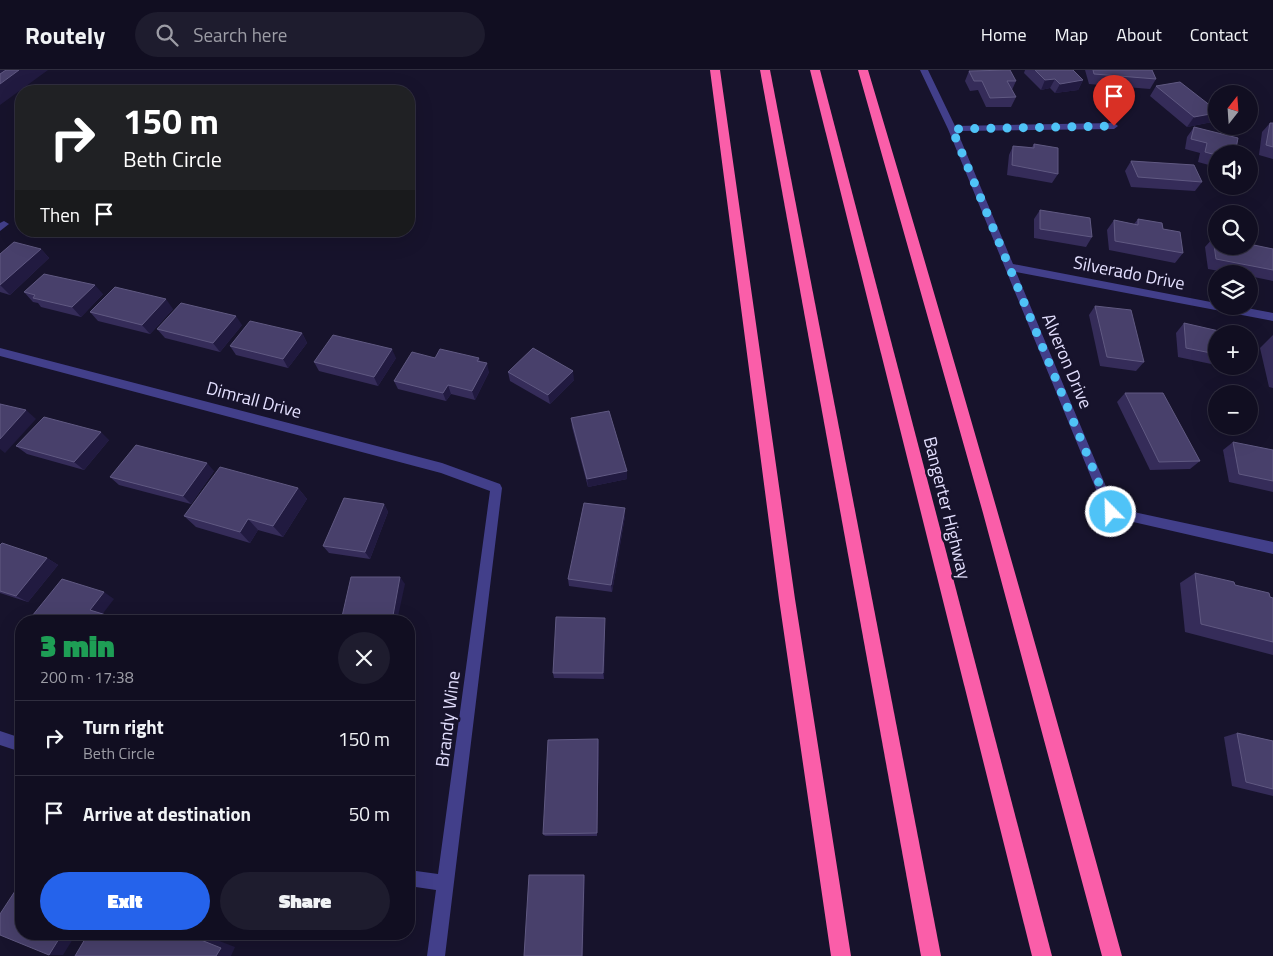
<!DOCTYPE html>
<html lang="en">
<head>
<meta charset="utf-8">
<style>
  :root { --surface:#110e21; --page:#1e1c2e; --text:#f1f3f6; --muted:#9c9ca5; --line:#302e3f; --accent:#2563eb }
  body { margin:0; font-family:"Titillium Web",sans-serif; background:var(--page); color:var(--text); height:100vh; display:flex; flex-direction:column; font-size:19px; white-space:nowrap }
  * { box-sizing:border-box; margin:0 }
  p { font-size:16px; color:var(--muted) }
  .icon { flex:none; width:28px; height:28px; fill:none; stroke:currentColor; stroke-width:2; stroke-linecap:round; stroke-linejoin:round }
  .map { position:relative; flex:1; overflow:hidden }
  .drawer { position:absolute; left:15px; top:545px; width:400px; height:325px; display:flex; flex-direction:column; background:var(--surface); border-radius:20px; box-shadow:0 5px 20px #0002,0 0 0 1px var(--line) }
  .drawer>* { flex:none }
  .hud { position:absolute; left:15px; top:15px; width:400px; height:152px; border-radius:20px; box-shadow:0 5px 20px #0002,0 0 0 1px var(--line); background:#202124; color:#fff; overflow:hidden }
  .needle { width:32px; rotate:17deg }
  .controls { position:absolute; left:1208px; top:15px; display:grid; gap:10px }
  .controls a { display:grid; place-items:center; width:50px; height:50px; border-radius:50%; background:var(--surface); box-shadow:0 5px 20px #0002,0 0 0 1px var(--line); font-size:25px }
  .pin { position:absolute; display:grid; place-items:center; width:42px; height:42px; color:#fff; margin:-51px -21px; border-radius:50% 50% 50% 0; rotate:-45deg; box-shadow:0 0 5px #0007 }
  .pin .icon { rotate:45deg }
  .me { position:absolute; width:55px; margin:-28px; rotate:337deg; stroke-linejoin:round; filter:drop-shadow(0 0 4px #0008) }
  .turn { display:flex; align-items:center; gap:18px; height:105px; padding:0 25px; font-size:22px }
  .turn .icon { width:65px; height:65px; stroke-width:2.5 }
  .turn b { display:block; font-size:35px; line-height:42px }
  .then { display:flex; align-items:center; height:48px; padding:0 25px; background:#0003; gap:10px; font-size:19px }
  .round { display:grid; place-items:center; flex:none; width:52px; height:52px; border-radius:26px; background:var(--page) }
  .headline { display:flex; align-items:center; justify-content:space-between; height:85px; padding:0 25px }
  h1 { font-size:30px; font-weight:800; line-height:38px; color:#1e9e55 }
  .action { display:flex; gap:10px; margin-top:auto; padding:10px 25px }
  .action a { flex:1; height:58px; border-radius:30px; background:var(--accent); color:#fff; font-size:20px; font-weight:800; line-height:58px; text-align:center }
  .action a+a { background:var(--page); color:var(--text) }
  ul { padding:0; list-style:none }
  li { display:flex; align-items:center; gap:15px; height:75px; padding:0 25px; border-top:1px solid var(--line) }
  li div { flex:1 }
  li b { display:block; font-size:19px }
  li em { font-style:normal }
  header { display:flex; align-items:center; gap:30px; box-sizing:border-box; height:70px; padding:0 25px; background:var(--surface); border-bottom:1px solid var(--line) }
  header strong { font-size:24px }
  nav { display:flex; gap:28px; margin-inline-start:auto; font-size:18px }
  .search { width:350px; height:45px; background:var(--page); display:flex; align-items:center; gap:12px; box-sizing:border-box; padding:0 18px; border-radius:28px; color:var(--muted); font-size:19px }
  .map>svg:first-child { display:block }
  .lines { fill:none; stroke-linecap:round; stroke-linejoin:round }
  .street { fill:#423f8a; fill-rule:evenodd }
  .highway { fill:#fa5ea9; fill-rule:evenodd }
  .wall { fill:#352c59 }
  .shaded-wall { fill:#211a40 }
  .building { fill:#48406b; stroke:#605982 }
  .route { stroke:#4fc3f7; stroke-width:9; stroke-dasharray:0 16.2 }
  .labels { text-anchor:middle; stroke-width:5; stroke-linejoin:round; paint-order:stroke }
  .street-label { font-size:18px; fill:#e3dffe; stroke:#17132c }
</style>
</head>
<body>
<header>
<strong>Routely</strong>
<div class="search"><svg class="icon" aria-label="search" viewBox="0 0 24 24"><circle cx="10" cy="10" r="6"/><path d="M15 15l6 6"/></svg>Search here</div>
<nav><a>Home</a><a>Map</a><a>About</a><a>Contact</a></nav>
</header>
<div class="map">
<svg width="1273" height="886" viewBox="0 0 1273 886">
  <rect width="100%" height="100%" fill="#17132c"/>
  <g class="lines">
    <g class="street">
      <polygon points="920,0 928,0 955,56 1114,53 1118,56 1114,59 957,61 1013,194 1216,233 1216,236 1236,236 1273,243 1273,251 1016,202 1115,438 1273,472 1273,484 1107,446 948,59"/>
      <polygon points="4,151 9,154 0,161 0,153"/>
      <polygon points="0,278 442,393 500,414 502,418 445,886 427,886 436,820 409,816 409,800 438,804 490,421 441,403 0,286"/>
      <polygon points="0,661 21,668 21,682 0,675"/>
    </g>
    <g class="highway">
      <polygon points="710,0 720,0 795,529 851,886 831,886 779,529"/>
      <polygon points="760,0 770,0 941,886 921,886"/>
      <polygon points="810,0 820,0 1052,886 1032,886"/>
      <path d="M858,0h10c88,294 173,590 254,886h-20l-119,-443z"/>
    </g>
  </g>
  <g class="wall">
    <polygon points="1025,0 1073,0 1083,10 1078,20 1055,23 1050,18 1041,20 1024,3"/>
    <polygon points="1085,0 1152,0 1156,9 1150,19 1089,14"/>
    <polygon points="969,1 1016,11 1012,20 1016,27 1011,37 986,37 978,20 970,21 965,11"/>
    <polygon points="1156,16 1212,52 1187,57 1150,26"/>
    <polygon points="1270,53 1273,53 1273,89 1259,85 1262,62"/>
    <polygon points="1194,57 1216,84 1216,97 1198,92 1200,83 1185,79 1187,67"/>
    <polygon points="1034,74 1058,104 1052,113 1007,105 1009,85 1013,76 1032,77"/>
    <polygon points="1131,91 1202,112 1195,121 1131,117 1125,101"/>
    <polygon points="1040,140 1092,167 1086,177 1034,168 1034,149"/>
    <polygon points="1138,149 1163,159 1183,183 1175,193 1109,180 1107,160 1114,150 1134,154"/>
    <polygon points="1213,168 1273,179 1273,211 1249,206 1249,204 1235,204 1208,199 1205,177"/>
    <polygon points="41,179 49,188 10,225 0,222 0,184"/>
    <polygon points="24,222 103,224 81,247 41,237 38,233 33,232"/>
    <polygon points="1095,236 1144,292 1136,301 1100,296 1089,245"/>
    <polygon points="173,239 150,264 98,251 90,242"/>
    <polygon points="1184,253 1216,264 1216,295 1178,287 1176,263"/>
    <polygon points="242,255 220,282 165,268 157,259"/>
    <polygon points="302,263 307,273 288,298 236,285 230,276"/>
    <polygon points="1273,265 1273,318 1269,317 1260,278"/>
    <polygon points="396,288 378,316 319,301 314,292"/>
    <polygon points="435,288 479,288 480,292 489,302 475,330 451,324 446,331 398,319 394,311"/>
    <polygon points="1221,296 1240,296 1236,300"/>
    <polygon points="508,302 574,310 550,334 510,311"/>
    <polygon points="1125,323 1200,391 1190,399 1150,400 1117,332"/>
    <polygon points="571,348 627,409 588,417 572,357"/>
    <polygon points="109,370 84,400 27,384 16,376"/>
    <polygon points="1233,372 1273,380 1273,422 1229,412 1223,380"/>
    <polygon points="214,401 191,434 119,415 110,407"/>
    <polygon points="298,418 307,429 283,467 258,460 250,473 196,457 184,446"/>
    <polygon points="384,434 388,442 370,489 329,483 323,476"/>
    <polygon points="625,446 612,522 569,516 568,509"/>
    <polygon points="0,475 47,488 58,495 28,532 0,523"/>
    <polygon points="1195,503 1235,515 1273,528 1273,585 1185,562 1180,513"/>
    <polygon points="605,554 604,609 554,608 553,603"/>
    <polygon points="1237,663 1273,671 1273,726 1232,716 1224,667"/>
    <polygon points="598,669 599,674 597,766 545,766 543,764"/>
  </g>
  <g class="shaded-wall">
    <polygon points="0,0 18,0 0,7"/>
    <polygon points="19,0 48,0 0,35 0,14"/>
    <polygon points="1055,9 1050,18 1041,20 1045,10"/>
    <polygon points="1083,10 1078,20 1055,23 1060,14"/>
    <polygon points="1216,43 1216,47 1212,52 1187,57 1194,47"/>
    <polygon points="41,179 49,188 10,225 0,215"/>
    <polygon points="95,215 103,224 81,247 72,237"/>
    <polygon points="166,229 173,239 150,264 142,255"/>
    <polygon points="236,246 242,255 220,282 213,273"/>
    <polygon points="302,263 307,273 288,298 283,289"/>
    <polygon points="392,279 396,288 378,316 374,307"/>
    <polygon points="487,293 489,302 475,330 472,321"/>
    <polygon points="573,301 574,310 550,334 548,325"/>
    <polygon points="448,315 451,324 446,331 443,323"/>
    <polygon points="26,340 36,349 5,383 0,379 0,369"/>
    <polygon points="101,362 109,370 84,400 74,392"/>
    <polygon points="207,393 214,401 191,434 183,426"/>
    <polygon points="627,401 627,409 588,417 587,409"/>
    <polygon points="298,418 307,429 283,467 273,456"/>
    <polygon points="384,434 388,442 370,489 365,482"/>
    <polygon points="625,438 625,446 612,522 611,515"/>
    <polygon points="248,449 258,460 250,473 240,462"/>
    <polygon points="47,488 58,495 28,532 16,526"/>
    <polygon points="400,507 405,514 397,551 392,551"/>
    <polygon points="104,522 114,529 101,546 90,540"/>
    <polygon points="605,548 605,554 604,609 603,603"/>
    <polygon points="598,669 599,674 597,766 597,763"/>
    <polygon points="584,805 585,807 583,886 582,886"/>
    <polygon points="62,864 76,864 63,885 49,885"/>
    <polygon points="186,864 201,864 235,877 231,886 216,886"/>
  </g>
  <g class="building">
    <polygon points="6,0 19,0 0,14 0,4"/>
    <polygon points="1010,0 1016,11 1007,11 1016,27 990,28 982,11 974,11 969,1"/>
    <polygon points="1035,0 1073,0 1083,10 1060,14 1055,9 1045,10"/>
    <polygon points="1093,0 1152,0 1156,9 1094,4"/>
    <polygon points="1180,12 1216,40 1216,43 1194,47 1156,16"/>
    <polygon points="1270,53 1273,53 1273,77 1266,75"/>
    <polygon points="1194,57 1238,68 1235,84 1216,84 1216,85 1205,82 1207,73 1191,69"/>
    <polygon points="1034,74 1058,78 1058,104 1012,95 1013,76 1034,78"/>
    <polygon points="1131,91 1194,95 1202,112 1138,107"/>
    <polygon points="1040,140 1090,148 1092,167 1040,159"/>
    <polygon points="1138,149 1162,153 1163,159 1180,162 1183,183 1115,171 1114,150 1138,155"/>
    <polygon points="1213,168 1216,168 1216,176 1249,176 1249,174 1273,179 1273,200 1216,189"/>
    <polygon points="14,172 41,179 0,215 0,184"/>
    <polygon points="44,204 95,215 72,237 33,228 35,225 24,222"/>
    <polygon points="115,217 166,229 142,255 90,242"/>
    <polygon points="181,233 236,246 213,273 157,259"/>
    <polygon points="1095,236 1131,240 1144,292 1107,287"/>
    <polygon points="250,251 302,263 283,289 230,276"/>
    <polygon points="1184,253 1232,264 1216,264 1216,284 1186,278"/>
    <polygon points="333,265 392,279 374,307 314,292"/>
    <polygon points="533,278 573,301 548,325 508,302"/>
    <polygon points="440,279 479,288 477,291 487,293 472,321 448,315 443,323 394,311 412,282 435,288"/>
    <polygon points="1125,323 1163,323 1200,391 1159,392"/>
    <polygon points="0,334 26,340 0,369"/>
    <polygon points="609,341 627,401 587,409 571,348"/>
    <polygon points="44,347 101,362 74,392 16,376"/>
    <polygon points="1233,372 1273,380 1273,411 1239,404"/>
    <polygon points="136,375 207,393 183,426 110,407"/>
    <polygon points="220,397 298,418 273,456 248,449 240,462 184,446"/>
    <polygon points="344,428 384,434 365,482 323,476"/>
    <polygon points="584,433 625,438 611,515 568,509"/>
    <polygon points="2,473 47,488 16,526 0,521 0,475"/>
    <polygon points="1195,503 1234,512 1235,515 1269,523 1270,527 1273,528 1273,572 1201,554"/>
    <polygon points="351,507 400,507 392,551 341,551"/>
    <polygon points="62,509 104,522 90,540 122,550 121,551 28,551"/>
    <polygon points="556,547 605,548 603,603 553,603"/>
    <polygon points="21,560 21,571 15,568"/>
    <polygon points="1237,663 1273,671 1273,719 1246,712"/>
    <polygon points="598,669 597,763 543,764 548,670"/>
    <polygon points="529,805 584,805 582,886 524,886"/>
    <polygon points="21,812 21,864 62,864 49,885 0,865 0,844"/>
    <polygon points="88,864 186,864 221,878 216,886 75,886"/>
  </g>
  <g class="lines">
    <polyline class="route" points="1111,442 952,59 1114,56"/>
  </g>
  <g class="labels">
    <g class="street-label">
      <text transform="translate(1129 203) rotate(11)" y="6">Silverado Drive</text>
      <text transform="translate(1067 291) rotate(67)" y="6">Alveron Drive</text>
      <text transform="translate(254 330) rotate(15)" y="6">Dimrall Drive</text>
      <text transform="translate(947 438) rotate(76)" y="6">Bangerter Highway</text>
      <text transform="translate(448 649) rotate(-83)" y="6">Brandy Wine</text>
    </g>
  </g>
</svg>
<div class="controls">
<a><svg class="needle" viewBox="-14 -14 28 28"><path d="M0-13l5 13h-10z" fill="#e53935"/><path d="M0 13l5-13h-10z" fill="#9c9ca5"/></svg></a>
<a><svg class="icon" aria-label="sound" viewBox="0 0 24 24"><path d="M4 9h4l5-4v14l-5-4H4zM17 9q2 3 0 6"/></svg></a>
<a><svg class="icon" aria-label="search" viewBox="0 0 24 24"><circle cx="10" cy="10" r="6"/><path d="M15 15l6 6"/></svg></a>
<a><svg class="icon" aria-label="layers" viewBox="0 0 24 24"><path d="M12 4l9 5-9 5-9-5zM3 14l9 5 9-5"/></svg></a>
<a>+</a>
<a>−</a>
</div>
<div class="pin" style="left:1114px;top:56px;background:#d93025"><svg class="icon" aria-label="arrive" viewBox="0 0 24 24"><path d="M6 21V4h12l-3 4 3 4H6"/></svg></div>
<svg class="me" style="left:1111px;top:442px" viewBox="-20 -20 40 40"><circle r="17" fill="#4fc3f7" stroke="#fff" stroke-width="3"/><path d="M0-11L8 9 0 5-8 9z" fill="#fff"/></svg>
<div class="hud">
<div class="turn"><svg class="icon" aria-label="right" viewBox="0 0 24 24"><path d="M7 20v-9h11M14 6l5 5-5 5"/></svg><div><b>150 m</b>Beth Circle</div></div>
<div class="then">Then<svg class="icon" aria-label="arrive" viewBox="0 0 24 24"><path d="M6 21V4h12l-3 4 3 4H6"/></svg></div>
</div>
<section class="drawer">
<div class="headline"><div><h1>3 min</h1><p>200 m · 17:38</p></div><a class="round"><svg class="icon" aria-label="close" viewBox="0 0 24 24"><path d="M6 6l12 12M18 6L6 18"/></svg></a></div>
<ul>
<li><svg class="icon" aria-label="right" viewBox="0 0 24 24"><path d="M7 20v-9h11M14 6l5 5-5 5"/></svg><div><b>Turn right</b><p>Beth Circle</p></div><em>150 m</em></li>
<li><svg class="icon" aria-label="arrive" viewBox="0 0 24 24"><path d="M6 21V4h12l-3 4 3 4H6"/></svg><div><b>Arrive at destination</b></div><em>50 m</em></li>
</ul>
<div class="action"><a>Exit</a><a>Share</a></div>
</section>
</div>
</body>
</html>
